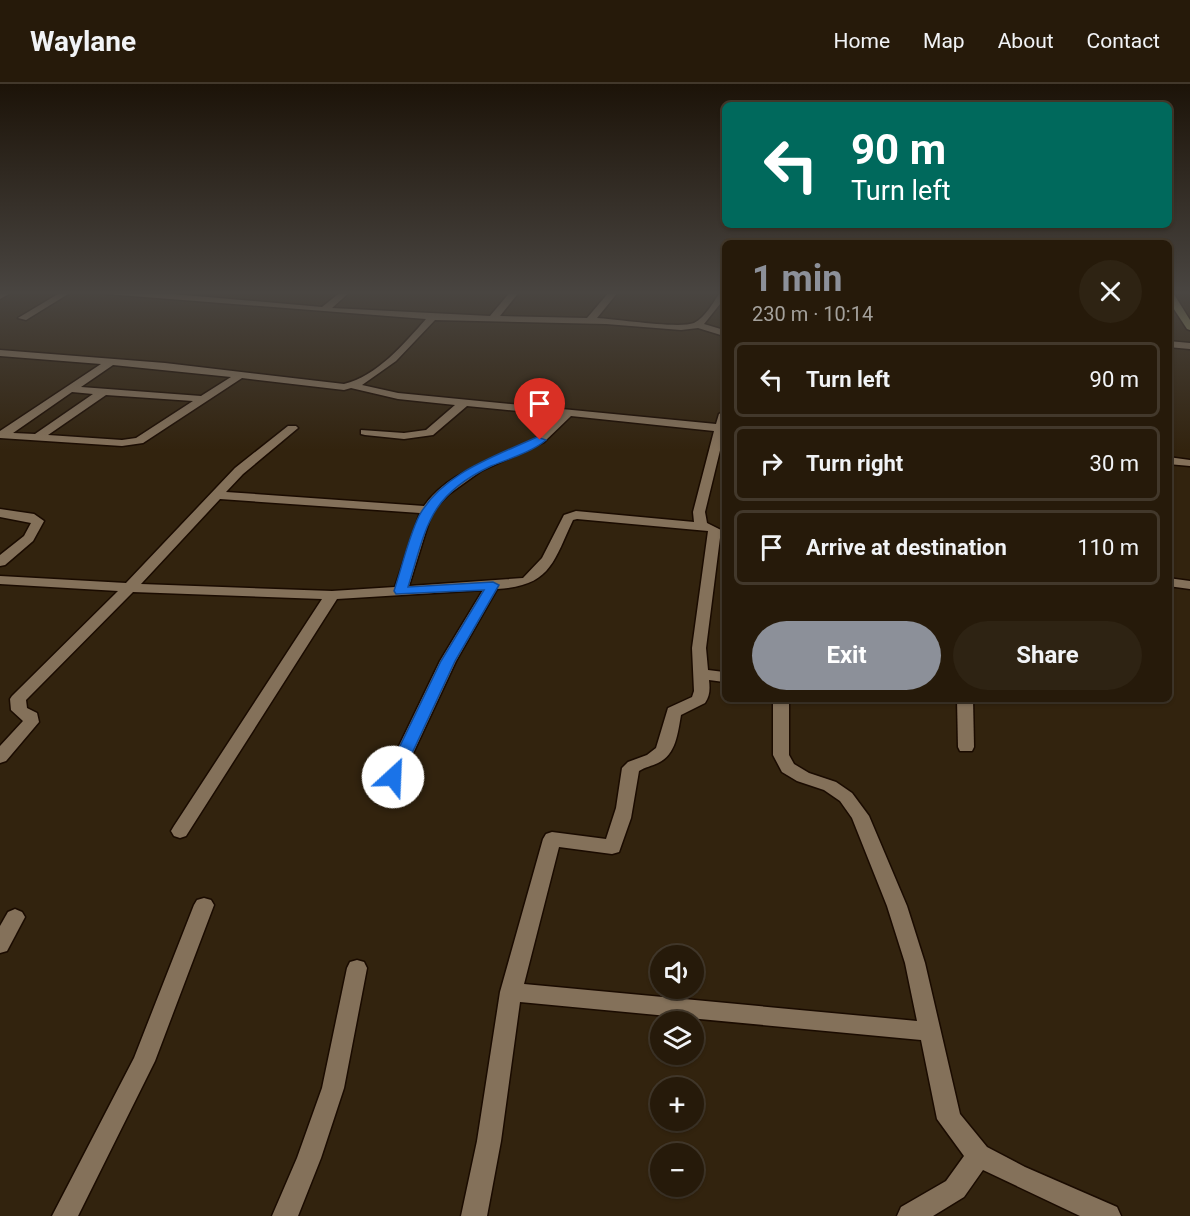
<!DOCTYPE html>
<html lang="en">
<head>
<meta charset="utf-8">
<style>
  :root { --surface:#261a0a; --page:#2e2313; --text:#f1f3f6; --muted:#a4a19c; --line:#42382b; --accent:#8c9099 }
  body { margin:0; font-family:Roboto,sans-serif; background:var(--page); color:var(--text); height:100vh; display:flex; flex-direction:column; font-size:22px; white-space:nowrap }
  * { box-sizing:border-box; margin:0 }
  p { font-size:20px; color:var(--muted) }
  .icon { flex:none; width:33px; height:33px; fill:none; stroke:currentColor; stroke-width:2; stroke-linecap:round; stroke-linejoin:round }
  .map { position:relative; flex:1; overflow:hidden }
  .panel { position:absolute; left:722px; top:156px; width:450px; height:462px; display:flex; flex-direction:column; background:var(--surface); border-radius:9px; box-shadow:0 2px 4px #0004,0 0 0 2px var(--line) }
  .panel>* { flex:none }
  .top-card { position:absolute; left:722px; top:18px; width:450px; height:126px; border-radius:9px; box-shadow:0 2px 4px #0004,0 0 0 2px var(--line); background:#00695c; color:#fff; overflow:hidden }
  .controls { position:absolute; left:650px; top:861px; display:grid; gap:12px }
  .controls a { display:grid; place-items:center; width:54px; height:54px; border-radius:50%; background:var(--surface); box-shadow:0 2px 4px #0004,0 0 0 2px var(--line); font-size:30px }
  .pin { position:absolute; display:grid; place-items:center; width:51px; height:51px; color:#fff; margin:-62px -26px; border-radius:50% 50% 50% 0; rotate:-45deg; box-shadow:0 0 6px #0007 }
  .pin .icon { rotate:45deg }
  .me { position:absolute; width:66px; margin:-33px; rotate:25deg; stroke-linejoin:round; filter:drop-shadow(0 0 4px #0008) }
  .turn { display:flex; align-items:center; gap:21px; height:126px; padding:0 30px; font-size:27px }
  .turn .icon { width:78px; height:78px; stroke-width:2.5 }
  .turn b { display:block; font-size:42px; line-height:51px }
  .round { display:grid; place-items:center; flex:none; width:63px; height:63px; border-radius:32px; background:var(--page) }
  .summary { display:flex; align-items:center; justify-content:space-between; height:102px; padding:0 30px }
  h1 { font-size:36px; font-weight:700; line-height:45px; color:var(--accent) }
  .button { display:flex; gap:12px; margin-top:auto; padding:12px 30px }
  .button a { flex:1; height:69px; border-radius:36px; background:var(--accent); color:#fff; font-size:24px; font-weight:700; line-height:69px; text-align:center }
  .button a+a { background:var(--page); color:var(--text) }
  ul { padding:0; list-style:none }
  li { display:flex; align-items:center; gap:18px; height:75px; margin:0 12px 9px; padding:0 18px; border:3px solid var(--line); border-radius:9px }
  li div { flex:1 }
  li b { display:block; font-size:22px }
  li em { font-style:normal }
  header { display:flex; align-items:center; gap:36px; box-sizing:border-box; height:84px; padding:0 30px; background:var(--surface); border-bottom:2px solid var(--line) }
  header strong { font-size:28px }
  nav { display:flex; gap:33px; margin-inline-start:auto; font-size:21px }
  .map>svg:first-child { display:block }
  .lines { fill:none; stroke-linecap:round; stroke-linejoin:round }
  .minor-casing { stroke:#1a0b00; stroke-width:3 }
  .primary-casing { stroke:#1a0b00; stroke-width:3 }
  .minor { fill:#84715a; fill-rule:evenodd }
  .primary { fill:#999664; fill-rule:evenodd }
  .route { fill:#1a73e8; stroke:#114b97; stroke-width:1.5 }
</style>
</head>
<body>
<header>
<strong>Waylane</strong>
<nav><a>Home</a><a>Map</a><a>About</a><a>Contact</a></nav>
</header>
<div class="map">
<svg width="1190" height="1132" viewBox="0 0 1190 1132">
  <rect width="100%" height="100%" fill="#32230e"/>
  <g class="lines">
    <g class="minor-casing">
      <g id="minor">
        <polygon points="3,207 14,207 0,215 0,209"/>
        <polygon points="63,207 73,207 26,236 18,234"/>
        <path d="M103,207h35l184,16 20,-16h9l-19,17 158,8 21,-25h9l-20,25 87,2 23,-27h9l-22,27c20,1 82,11 97,5 11,-5 20,-22 27,-32h3v8l-20,25 20,6v6l-26,-8 -17,2 -75,-6 -171,-4 -39,41 -34,24 36,8 318,31 3,-10 5,-3v23l-19,78 2,11 14,7 -15,118 2,22 16,2v10l-15,-2c1,9 1,16 -4,23l-24,12c-3,17 -5,40 -23,48 -6,3 -13,4 -19,8l-8,47 -12,34 -7,2 -53,-7 -35,137 393,37 -12,-58 -18,-57 -35,-88 -12,-17 -16,-11 -27,-9 -15,-9 -9,-17v-56h16v56l5,9 15,9 27,9 16,11 17,23 38,90 18,57 35,151 27,33 38,20 92,40 4,9h-41l-97,-46 -19,27 -31,19h-36l4,-9 45,-26 18,-25 -27,-37 -16,-79 -401,-38 -19,139 -14,75h-26l16,-75 23,-149 43,-153 3,-5 6,-2 54,7 10,-31 6,-40 6,-6 19,-7 9,-7 12,-40 24,-11 2,-6 -2,-43 16,-117 -131,-12 -4,1c-20,43 -23,66 -76,69l-41,72 -54,116 -3,4h-12l-3,-4 56,-116 43,-71 -146,9 -151,237 -6,2 -6,-2 -3,-5 3,-5 148,-227 -189,-7 -107,108 1,8 10,5 2,9 -33,39 -6,2v-17l23,-25 -12,-11 -1,-11 2,-3 106,-105 -118,-7v-8l126,7 109,-115 53,-42h8l2,2 -55,46 -17,18 198,14c27,-38 75,-45 112,-68 8,-6 16,-16 24,-23l-93,-9 -34,29 -29,4 -39,-4 -4,-1v-4l43,3 22,-3 29,-25 -57,-6 -47,-11 -7,2 -102,-12 -99,65 -21,3 -122,-8v-7l101,-67 -101,-8v-6l165,13 179,21c33,-8 60,-40 82,-65l-319,-25zM113,281l118,12 -30,19 -120,-9zM72,308l21,2 -58,40 -22,-1zM106,311l87,6 -57,37 -14,2 -74,-5zM571,332l143,15 -21,81 1,10 -118,-11 -12,4 -22,43 -19,20 -114,8 21,-68 6,-11 13,-13 32,-23 63,-29zM220,415l200,14 -25,74 -63,4 -191,-7z"/>
        <polygon points="1168,257 1190,259 1190,265 1168,263"/>
        <polygon points="1168,373 1190,376 1190,382 1168,380"/>
        <polygon points="0,425 34,430 44,437 33,457 5,481 0,482 0,471 24,452 31,439 0,433"/>
        <polygon points="1168,494 1190,497 1190,505 1168,502"/>
        <polygon points="957,615 973,615 974,663 972,667 960,667 958,663"/>
        <polygon points="204,814 211,816 214,821 155,977 78,1132 52,1132 134,974 194,821 197,816"/>
        <polygon points="15,825 22,828 25,833 7,867 0,869 0,842 8,828"/>
        <polygon points="357,876 364,878 367,884 344,1004 321,1074 298,1132 272,1132 297,1074 322,1004 347,884 350,878"/>
      </g>
    </g>
    <g class="primary-casing">
      <polygon id="primary" points="1168,207 1172,207 1190,236 1190,246 1187,245 1168,216"/>
    </g>
    <use href="#minor" class="minor"/>
    <use href="#primary" class="primary"/>
  </g>
  <linearGradient id="sky" x2="0" y2="1"><stop stop-color="#1c1308"/><stop offset="0.57" stop-color="#494541"/><stop offset="1" stop-color="#494541" stop-opacity="0"/></linearGradient>
  <rect width="1190" height="366" fill="url(#sky)"/>
  <path class="route" d="M537,353l9,3c-14,12 -38,19 -55,26 -63,30 -64,60 -83,121l85,-5 6,3 -44,76 -54,116 -2,4h-11l-3,-4 56,-116 43,-71 -88,4 -2,-3c8,-24 14,-52 25,-75 23,-43 77,-60 118,-79z"/>
</svg>
<div class="controls">
<a><svg class="icon" aria-label="sound" viewBox="0 0 24 24"><path d="M4 9h4l5-4v14l-5-4H4zM17 9q2 3 0 6"/></svg></a>
<a><svg class="icon" aria-label="layers" viewBox="0 0 24 24"><path d="M12 4l9 5-9 5-9-5zM3 14l9 5 9-5"/></svg></a>
<a>+</a>
<a>−</a>
</div>
<div class="pin" style="left:540px;top:356px;background:#d93025"><svg class="icon" aria-label="arrive" viewBox="0 0 24 24"><path d="M6 21V4h12l-3 4 3 4H6"/></svg></div>
<svg class="me" style="left:393px;top:693px" viewBox="-20 -20 40 40"><circle r="19" fill="#fff"/><path d="M0-13L10 11 0 6-10 11z" fill="#1a73e8"/></svg>
<div class="top-card">
<div class="turn"><svg class="icon" aria-label="left" viewBox="0 0 24 24"><path d="M17 20v-9H6M10 6l-5 5 5 5"/></svg><div><b>90 m</b>Turn left</div></div>
</div>
<section class="panel">
<div class="summary"><div><h1>1 min</h1><p>230 m · 10:14</p></div><a class="round"><svg class="icon" aria-label="close" viewBox="0 0 24 24"><path d="M6 6l12 12M18 6L6 18"/></svg></a></div>
<ul>
<li><svg class="icon" aria-label="left" viewBox="0 0 24 24"><path d="M17 20v-9H6M10 6l-5 5 5 5"/></svg><div><b>Turn left</b></div><em>90 m</em></li>
<li><svg class="icon" aria-label="right" viewBox="0 0 24 24"><path d="M7 20v-9h11M14 6l5 5-5 5"/></svg><div><b>Turn right</b></div><em>30 m</em></li>
<li><svg class="icon" aria-label="arrive" viewBox="0 0 24 24"><path d="M6 21V4h12l-3 4 3 4H6"/></svg><div><b>Arrive at destination</b></div><em>110 m</em></li>
</ul>
<div class="button"><a>Exit</a><a>Share</a></div>
</section>
</div>
</body>
</html>
